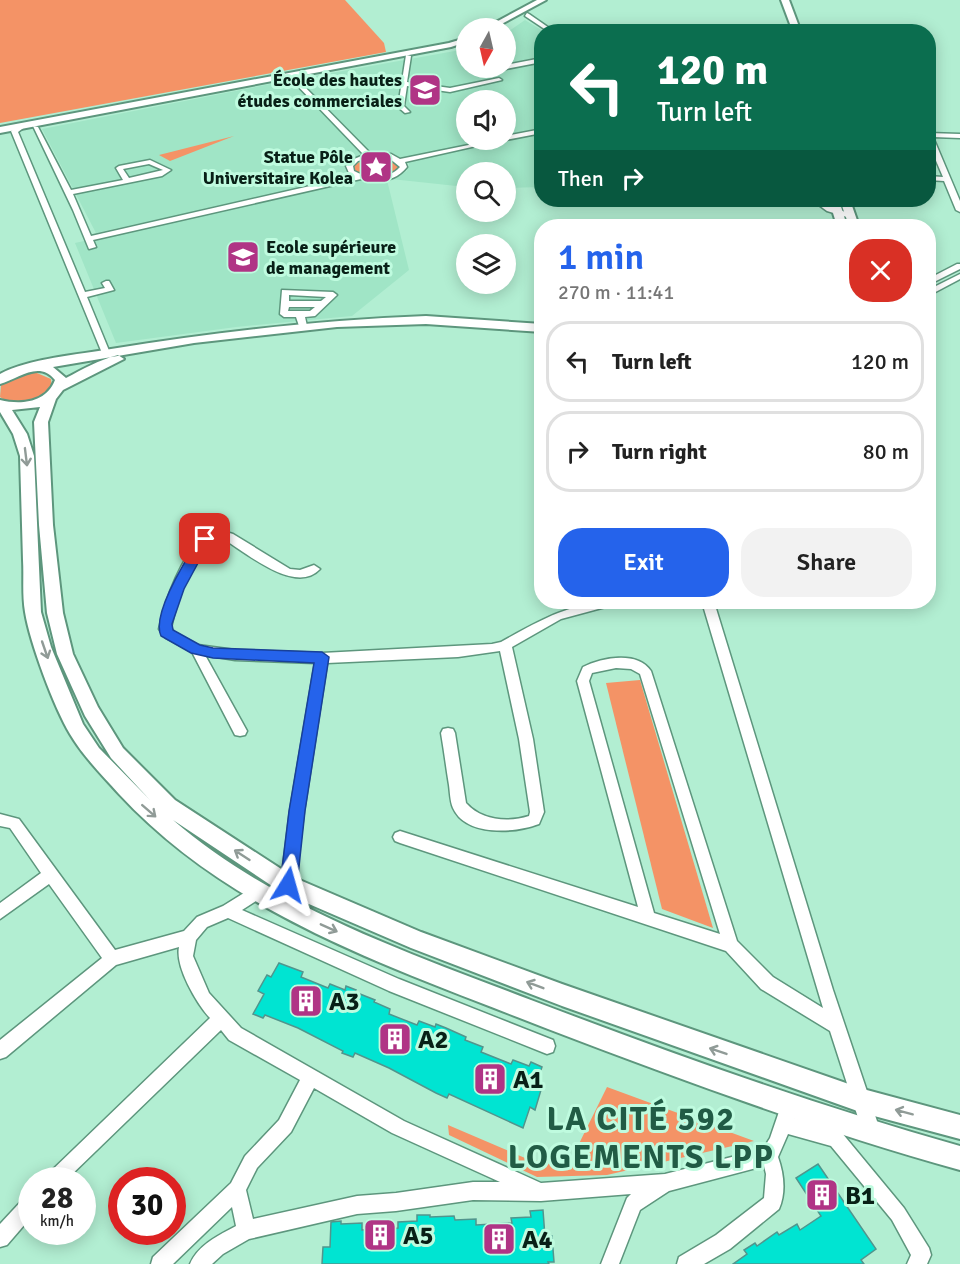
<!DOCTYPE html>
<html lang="en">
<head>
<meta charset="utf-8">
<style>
  :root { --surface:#fff; --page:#f2f2f2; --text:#222; --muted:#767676; --line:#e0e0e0; --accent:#2563eb }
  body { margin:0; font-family:Signika,sans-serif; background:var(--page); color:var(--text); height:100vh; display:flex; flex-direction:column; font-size:22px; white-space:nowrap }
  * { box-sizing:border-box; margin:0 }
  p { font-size:20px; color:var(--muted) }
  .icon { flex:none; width:33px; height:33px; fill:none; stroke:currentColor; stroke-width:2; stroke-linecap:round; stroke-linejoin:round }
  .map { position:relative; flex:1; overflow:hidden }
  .sheet { position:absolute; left:534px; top:219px; width:402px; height:390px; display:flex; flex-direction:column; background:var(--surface); border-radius:24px; box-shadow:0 3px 15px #0003 }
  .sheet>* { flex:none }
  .guide { position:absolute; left:534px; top:24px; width:402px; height:183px; border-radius:24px; box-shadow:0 3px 15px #0003; background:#0b6e4f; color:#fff; overflow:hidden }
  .needle { width:39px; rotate:188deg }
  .controls { position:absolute; left:456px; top:18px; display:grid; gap:12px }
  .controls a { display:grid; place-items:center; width:60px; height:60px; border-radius:50%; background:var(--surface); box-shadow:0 3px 15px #0003; font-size:30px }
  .speed { position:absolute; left:18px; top:1167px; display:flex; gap:12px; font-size:30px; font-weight:700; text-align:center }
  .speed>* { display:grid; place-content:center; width:78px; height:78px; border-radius:50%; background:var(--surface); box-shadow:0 3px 15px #0003; line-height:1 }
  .speed small { font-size:15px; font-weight:400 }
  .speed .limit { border:9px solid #d22; background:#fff; color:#111 }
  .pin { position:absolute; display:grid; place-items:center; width:51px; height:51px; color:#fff; margin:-26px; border-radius:12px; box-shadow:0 3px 9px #0006 }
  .me { position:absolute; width:66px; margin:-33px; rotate:8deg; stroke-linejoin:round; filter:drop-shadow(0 0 4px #0008) }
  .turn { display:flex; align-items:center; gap:21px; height:126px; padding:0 24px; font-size:27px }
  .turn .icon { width:78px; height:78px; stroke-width:2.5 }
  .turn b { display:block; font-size:42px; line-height:51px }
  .then { display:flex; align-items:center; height:57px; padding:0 24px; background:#0003; gap:12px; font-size:22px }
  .round { display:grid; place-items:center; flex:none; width:63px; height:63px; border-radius:24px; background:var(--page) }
  .summary { display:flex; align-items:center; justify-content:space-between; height:102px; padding:0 24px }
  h1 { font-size:36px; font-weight:600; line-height:45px; color:var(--accent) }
  .action { display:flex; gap:12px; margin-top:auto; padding:12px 24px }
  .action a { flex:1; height:69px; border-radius:24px; background:var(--accent); color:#fff; font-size:24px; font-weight:600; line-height:69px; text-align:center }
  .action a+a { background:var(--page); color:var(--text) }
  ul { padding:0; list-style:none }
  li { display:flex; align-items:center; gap:18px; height:81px; margin:0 12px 9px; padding:0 12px; border:3px solid var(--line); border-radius:24px }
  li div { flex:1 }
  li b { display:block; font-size:22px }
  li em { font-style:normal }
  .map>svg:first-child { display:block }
  .built { fill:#a0e5c6 }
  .green { fill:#f49366 }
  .building { fill:#00e4d2; stroke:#51958d; stroke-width:1.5 }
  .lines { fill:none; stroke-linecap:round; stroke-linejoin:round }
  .street-casing { stroke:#5d967d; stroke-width:3 }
  .secondary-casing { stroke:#5d967d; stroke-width:4 }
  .street { fill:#fff; fill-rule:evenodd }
  .secondary { fill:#fff; fill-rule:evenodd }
  .oneway { stroke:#909b97 }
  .route { fill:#2563eb; stroke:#184099; stroke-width:1.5 }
  .labels { text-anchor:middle; stroke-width:6; stroke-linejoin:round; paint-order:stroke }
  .far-poi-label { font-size:18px; font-weight:bold; fill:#082017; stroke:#bffbdf; text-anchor:end }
  .near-poi-label { font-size:26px; font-weight:bold; fill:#082017; stroke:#bffbdf; text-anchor:start }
  .near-district-label { font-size:33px; font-weight:bold; letter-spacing:1.5px; fill:#215b45; stroke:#bffbdf }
</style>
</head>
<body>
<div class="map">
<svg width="960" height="1264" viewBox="0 0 960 1264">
  <rect width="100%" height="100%" fill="#b2eed2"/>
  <g class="built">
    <polygon points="525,20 543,31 541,129 506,137 506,100 466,100 466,140 492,140 403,158 384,153 370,153 298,79 466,49 466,68 506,68 506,33"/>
    <polygon points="291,80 364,155 346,164 346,169 352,176 96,233 42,129"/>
    <polygon points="541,132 541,187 506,188 506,172 466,172 466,187 391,179 407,171 409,164 407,161"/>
    <polygon points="358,180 387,180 409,270 352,316 236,327 116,343 75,243"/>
  </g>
  <g class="green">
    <polygon points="0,0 345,0 384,43 386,52 0,123"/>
    <polygon points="234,136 170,161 159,155"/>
    <path d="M367,158l26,1 6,8c-10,12 -37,15 -46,1l1,-3z"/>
    <path d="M27,373h10l14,6c5,23 -38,29 -51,18l1,-12 7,-6z"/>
    <polygon points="640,680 713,928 662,909 606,683"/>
    <polygon points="607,1087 754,1141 607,1175 537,1177 449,1135 448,1125 525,1158 567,1168"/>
  </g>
  <g class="building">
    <polygon points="279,963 303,972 301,977 328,988 330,984 345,990 346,986 356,990 355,992 375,1000 374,1002 390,1009 389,1014 417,1025 419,1021 435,1027 436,1024 446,1028 466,1037 465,1040 483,1047 481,1052 511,1064 513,1060 529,1066 531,1062 542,1067 535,1087 541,1090 535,1110 530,1107 523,1128 449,1094 447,1098 436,1093 389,1068 355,1053 353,1057 342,1053 343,1051 298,1028 265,1015 263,1018 253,1014 264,994 258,991 267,975 271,977"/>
    <polygon points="818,1164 876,1249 861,1260 864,1264 733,1264 747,1254 744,1250 755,1243 757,1246 777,1232 779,1235 797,1224 800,1230 821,1216 796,1178"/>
    <polygon points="543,1210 545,1237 552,1236 554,1262 548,1262 549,1264 322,1264 323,1247 330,1247 331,1222 341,1221 341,1224 362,1223 362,1230 398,1228 398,1222 417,1221 417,1215 430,1215 430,1217 454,1216 455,1220 476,1219 476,1225 512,1223 511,1218 531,1217 530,1211"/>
  </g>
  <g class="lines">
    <g class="street-casing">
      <g id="street">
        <polygon points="527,13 529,14 555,32 549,32 525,16"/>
        <polygon points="406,55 411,56 407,82 450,88 499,78 502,80 450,92 407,86 404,106 410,112 405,113 398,107"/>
        <polygon points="542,58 542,62 506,69 503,68 506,65"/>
        <path d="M291,77h4l76,77h20l9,5 93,-19h10l-98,22 2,5c-12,15 -29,16 -46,12l-268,61 3,7 -7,2 -16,-39 -40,-84 5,1 33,63 52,-10 -7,-12 3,-2 31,-6 21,10 -9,6 -89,18 18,42 263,-60 -5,-3 -3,-7 8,-7 10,-4 -73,-76zM369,158h20l11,9c-12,13 -31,12 -46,4l-1,-5 5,-5zM149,164l14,6 -34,8 -6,-9z"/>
        <polygon points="21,125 26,126 18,132 85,292 105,288 102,283 106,281 109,281 114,290 87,297 110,353 109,355 106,356 102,353 11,131"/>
        <polygon points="542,129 542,133 506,140 504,140 506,136"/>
        <polygon points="928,133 960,134 960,138 933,137 960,201 960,212 956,210 944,181 928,180 928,176 943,177 928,142"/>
        <polygon points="812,200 820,200 851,215 847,217 827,211"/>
        <polygon points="957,264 960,264 960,269 928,285 928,279"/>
        <polygon points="960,274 960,279 928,296 928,290"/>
        <path d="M282,290l51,2 4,3 -22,21 -10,1 2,9 -4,3 -4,-3 -3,-9h-12l-4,-3zM289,295l37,2 -5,4h-32zM289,307h26l-5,4h-22z"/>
        <path d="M219,530l14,4 57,35 10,1 14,-5 6,4c-24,26 -72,-15 -95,-29l-6,-2 -8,1c-20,24 -34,59 -40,89l3,4 24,13 37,5 87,3 170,-9 9,-2c38,-21 69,-40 114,-40l-2,3 -52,14 -49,28 21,92 11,73 -5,12c-24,9 -73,13 -86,-16 -3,-7 -3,-16 -4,-23 -3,-18 -5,-35 -8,-52l2,-4 5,-1 5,1 2,4 11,70c15,17 41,20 63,13l1,-4 -11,-73 -19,-88 -42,6 -131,6 -23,148 -12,97 -2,5 -5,2 -5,-2 -2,-5 12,-97 25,-148 -80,-3 -30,-5 42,76 -2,4 -5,1 -5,-1 -43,-83 -26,-14 -7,-9c7,-33 22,-70 45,-96z"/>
        <path d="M702,602h12l119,388 48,143 -3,6 -6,3 -6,-3 -3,-6 -33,-102 -69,-42 -35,-38 -326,-108 -5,-2 -2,-4 2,-4 5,-2 238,76 -61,-226 6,-14c18,-9 54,-17 68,4l86,270 36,36 50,31zM616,668l15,1 9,5 80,260 -66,-21 -65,-232 3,-8z"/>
        <path d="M0,814l19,5 96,131 69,-19 13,-14 26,-11 34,-21 5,2 2,5 -2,5 -20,13 157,69 154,61 2,6 -2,6 -6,2 -158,-63 -161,-73 -21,9 -11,13 -3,16 16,37 32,35 163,93 137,62 124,-9 98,-25 7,-11 13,-38 6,-3 6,3 3,6 -4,12 48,15 62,75 25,40 2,7 -4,9h-20l4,-9 -19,-35 -61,-74 -43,-12 -10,23c6,17 8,36 1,52l-49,40 -26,15h-27l2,-7 37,-22 48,-37 2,-24 -2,-8 -95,25 -29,19 -21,54h-18l26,-66 4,-4 -90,7 -68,-1 -77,11 -39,3 -108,25 -26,15 -11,10h-22c8,-19 29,-29 46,-38l-4,-19 -59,57h-22l2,-7 78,-74 14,-27 34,-36 21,-40 -71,-40 -8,-10 -155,150h-21l3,-6 162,-156c-13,-14 -35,-51 -31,-71l-63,18 -110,92 -6,2v-19l102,-82 -53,-74 -49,35v-16l41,-30 -31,-45 -10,-2zM314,1088l78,45 108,49h-27l-77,11 -39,3 -104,23 -7,-29 11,-22 34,-36z"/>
        <polygon points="32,1193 32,1216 7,1245 0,1247 0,1224 26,1196"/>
      </g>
    </g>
    <g class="secondary-casing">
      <g id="secondary">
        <polygon points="537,0 546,0 494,28 485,28"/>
        <polygon points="781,0 789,0 801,32 793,32"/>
        <polygon points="466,38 466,42 451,47 0,133 0,127 449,43"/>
        <polygon points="829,200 839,200 847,226 837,226"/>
        <polygon points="840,200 850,200 859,226 849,226"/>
        <path d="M426,316l116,8v8l-116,-8 -89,3 -143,16 -141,24 13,11c17,-9 33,-18 52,-23l6,4 -61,31 -7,9 -8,23 5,103 10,88 10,41 25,53 25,41 52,52 120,78 126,54 141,52 301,105 97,26v24l-97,-26 -301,-107 -151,-58 -130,-56 -108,-72c103,88 233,132 358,180 142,54 283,105 429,146v24c-140,-39 -276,-89 -412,-141 -152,-60 -315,-112 -429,-235 -17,-19 -36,-38 -49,-60 -16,-27 -40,-91 -45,-122 -3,-17 -1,-35 -2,-52 -1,-35 -2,-69 -3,-104l-7,-22 -13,-22v-12c21,5 46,3 55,-20 -16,-20 -37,-1 -55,4v-10c27,-15 80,-20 111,-25 106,-17 208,-29 315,-33zM40,407l-6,15 5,103 8,88 10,41 28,62 26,42 39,42 -51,-52 -16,-24 -32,-77 -10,-35 -7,-156 -7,-22 -15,-24z"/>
      </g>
    </g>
    <use href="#street" class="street"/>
    <use href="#secondary" class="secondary"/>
  </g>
  <defs><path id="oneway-shaft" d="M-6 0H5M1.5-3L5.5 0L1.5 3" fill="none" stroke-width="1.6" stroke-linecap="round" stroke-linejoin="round" transform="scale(1.5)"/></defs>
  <g class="oneway">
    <use href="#oneway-shaft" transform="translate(26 457) rotate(83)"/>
    <use href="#oneway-shaft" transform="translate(45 650) rotate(71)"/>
    <use href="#oneway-shaft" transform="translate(149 811) rotate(41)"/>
    <use href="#oneway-shaft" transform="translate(242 855) rotate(-147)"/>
    <use href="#oneway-shaft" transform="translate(329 928) rotate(24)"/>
    <use href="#oneway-shaft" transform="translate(535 985) rotate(-159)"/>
    <use href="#oneway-shaft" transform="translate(718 1051) rotate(-161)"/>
    <use href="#oneway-shaft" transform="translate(904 1112) rotate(-165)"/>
  </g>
  <path class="route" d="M205,534l6,5 -27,50 -12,35 1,6 27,15 13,3 109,4 7,5 -24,154 -8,74 -3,6 -6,2 -6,-2 -2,-6 9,-74 25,-148 -101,-5 -22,-5 -30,-17c-10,-22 27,-80 40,-100z"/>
  <defs>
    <g id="university-square" transform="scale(1.725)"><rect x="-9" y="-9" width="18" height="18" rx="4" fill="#b03485" stroke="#bffbdf"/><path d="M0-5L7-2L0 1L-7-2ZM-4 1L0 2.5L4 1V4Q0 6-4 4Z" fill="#fff"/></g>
    <g id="sight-square" transform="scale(1.725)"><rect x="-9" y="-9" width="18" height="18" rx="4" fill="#b03485" stroke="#bffbdf"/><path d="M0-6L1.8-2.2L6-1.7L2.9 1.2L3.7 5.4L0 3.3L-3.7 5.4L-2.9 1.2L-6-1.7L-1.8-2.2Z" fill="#fff"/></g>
    <g id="building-square" transform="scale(1.725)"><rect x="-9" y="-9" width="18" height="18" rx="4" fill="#b03485" stroke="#bffbdf"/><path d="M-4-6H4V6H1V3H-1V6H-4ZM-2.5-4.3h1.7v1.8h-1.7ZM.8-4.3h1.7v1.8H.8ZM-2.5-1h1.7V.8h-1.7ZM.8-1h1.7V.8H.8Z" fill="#fff"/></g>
  </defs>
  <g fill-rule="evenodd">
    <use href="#university-square" x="425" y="90"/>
    <use href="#sight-square" x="376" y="167"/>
    <use href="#university-square" x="243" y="257"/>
    <use href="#building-square" x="306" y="1001"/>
    <use href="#building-square" x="395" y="1039"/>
    <use href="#building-square" x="490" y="1079"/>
    <use href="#building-square" x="822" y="1195"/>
    <use href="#building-square" x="380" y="1235"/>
    <use href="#building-square" x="499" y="1239"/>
  </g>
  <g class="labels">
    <g class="far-poi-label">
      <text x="402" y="86">École des hautes<tspan x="402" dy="21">études commerciales</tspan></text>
      <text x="353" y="163">Statue Pôle<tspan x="353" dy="21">Universitaire Kolea</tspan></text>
      <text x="266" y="253" text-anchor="start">Ecole supérieure<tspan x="266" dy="21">de management</tspan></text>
    </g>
    <g class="near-poi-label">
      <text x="329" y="1010">A3</text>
      <text x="418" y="1048">A2</text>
      <text x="513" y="1088">A1</text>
      <text x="845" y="1204">B1</text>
      <text x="403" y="1244">A5</text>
      <text x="522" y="1248">A4</text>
    </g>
    <g class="near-district-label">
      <text x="641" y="1130">LA CITÉ 592<tspan x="641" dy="38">LOGEMENTS LPP</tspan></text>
    </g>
  </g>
</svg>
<div class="controls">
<a><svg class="needle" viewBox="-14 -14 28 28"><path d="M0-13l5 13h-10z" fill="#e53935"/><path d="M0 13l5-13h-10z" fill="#767676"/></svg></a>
<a><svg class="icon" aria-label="sound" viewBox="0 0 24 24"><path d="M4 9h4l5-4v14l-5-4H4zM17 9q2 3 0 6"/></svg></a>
<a><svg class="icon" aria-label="search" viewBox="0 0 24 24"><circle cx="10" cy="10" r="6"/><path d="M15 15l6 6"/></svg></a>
<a><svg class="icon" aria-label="layers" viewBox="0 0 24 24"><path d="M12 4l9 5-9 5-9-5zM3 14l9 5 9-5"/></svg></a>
</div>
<div class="speed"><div>28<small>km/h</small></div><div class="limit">30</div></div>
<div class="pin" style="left:205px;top:539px;background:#d93025"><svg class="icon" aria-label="arrive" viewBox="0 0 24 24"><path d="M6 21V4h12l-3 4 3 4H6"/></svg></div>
<svg class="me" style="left:288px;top:885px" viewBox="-20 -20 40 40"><path d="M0-17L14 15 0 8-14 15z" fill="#2563eb" stroke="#fff" stroke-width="4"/></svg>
<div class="guide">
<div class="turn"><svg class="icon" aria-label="left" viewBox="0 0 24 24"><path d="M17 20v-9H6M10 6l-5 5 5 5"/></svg><div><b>120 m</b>Turn left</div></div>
<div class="then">Then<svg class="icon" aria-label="right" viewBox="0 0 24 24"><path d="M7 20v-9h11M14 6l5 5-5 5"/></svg></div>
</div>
<section class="sheet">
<div class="summary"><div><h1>1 min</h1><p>270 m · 11:41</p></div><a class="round" style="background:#d93025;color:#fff"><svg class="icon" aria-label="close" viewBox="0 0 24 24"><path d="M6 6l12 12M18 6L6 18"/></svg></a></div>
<ul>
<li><svg class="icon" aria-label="left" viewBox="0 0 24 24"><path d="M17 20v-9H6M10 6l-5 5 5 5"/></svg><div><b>Turn left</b></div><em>120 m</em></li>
<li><svg class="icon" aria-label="right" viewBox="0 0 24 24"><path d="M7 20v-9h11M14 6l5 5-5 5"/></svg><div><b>Turn right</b></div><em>80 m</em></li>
</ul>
<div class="action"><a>Exit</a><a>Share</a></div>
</section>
</div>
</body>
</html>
